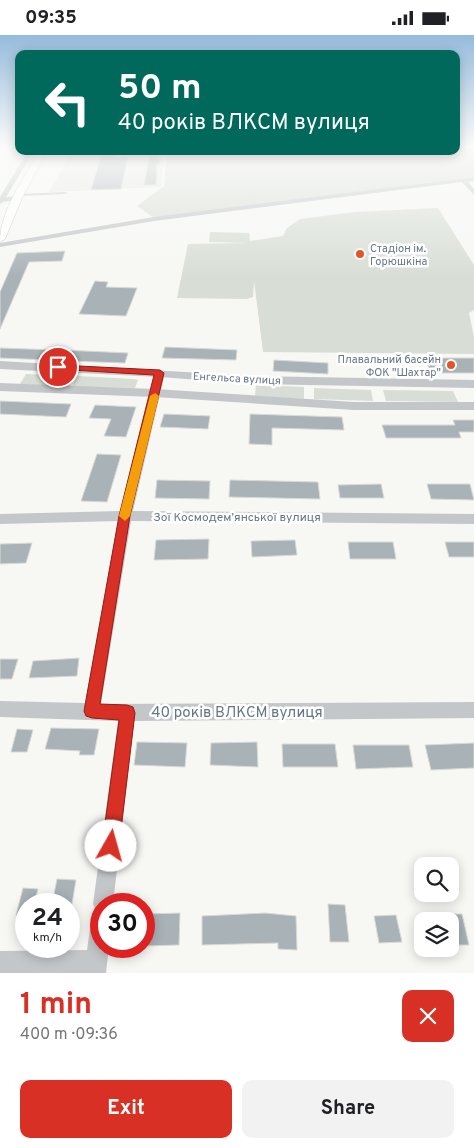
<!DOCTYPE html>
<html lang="en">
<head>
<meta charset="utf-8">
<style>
  :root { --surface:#fff; --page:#f2f2f2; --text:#202124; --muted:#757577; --accent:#d93025 }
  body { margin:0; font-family:Overpass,sans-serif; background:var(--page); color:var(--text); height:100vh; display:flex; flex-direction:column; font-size:19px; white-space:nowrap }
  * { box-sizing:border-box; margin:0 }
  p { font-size:16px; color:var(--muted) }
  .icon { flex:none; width:28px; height:28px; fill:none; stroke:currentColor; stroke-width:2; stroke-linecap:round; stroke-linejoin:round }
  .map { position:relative; height:938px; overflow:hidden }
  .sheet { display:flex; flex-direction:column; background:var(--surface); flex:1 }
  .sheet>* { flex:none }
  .top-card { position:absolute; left:15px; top:15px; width:445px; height:105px; border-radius:10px; box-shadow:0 2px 12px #0003; background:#00695c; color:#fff; overflow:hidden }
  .fabs { position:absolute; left:414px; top:822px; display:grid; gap:10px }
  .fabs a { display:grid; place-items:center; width:45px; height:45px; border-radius:10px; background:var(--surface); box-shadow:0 2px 12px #0003; font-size:25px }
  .speed { position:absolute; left:15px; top:858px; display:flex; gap:10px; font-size:25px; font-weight:700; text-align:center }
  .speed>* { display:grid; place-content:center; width:65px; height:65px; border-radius:50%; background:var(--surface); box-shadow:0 2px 12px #0003; line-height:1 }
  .speed small { font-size:12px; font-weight:400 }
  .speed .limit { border:8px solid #d22; background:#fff; color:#111 }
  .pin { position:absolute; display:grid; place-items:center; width:42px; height:42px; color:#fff; margin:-21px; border:2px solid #fff; border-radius:50%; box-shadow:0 1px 5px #0007 }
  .me { position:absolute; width:55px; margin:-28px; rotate:7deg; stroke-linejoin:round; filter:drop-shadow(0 0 4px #0008) }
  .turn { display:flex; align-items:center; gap:18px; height:105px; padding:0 20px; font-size:22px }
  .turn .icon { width:65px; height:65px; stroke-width:2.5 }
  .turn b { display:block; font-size:35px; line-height:42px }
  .round { display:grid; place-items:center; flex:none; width:52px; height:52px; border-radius:10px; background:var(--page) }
  .headline { display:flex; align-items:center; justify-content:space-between; height:85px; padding:0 20px }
  h1 { font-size:30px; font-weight:700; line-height:38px; color:var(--accent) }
  .action { display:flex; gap:10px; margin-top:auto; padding:10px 20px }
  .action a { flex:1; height:58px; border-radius:10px; background:var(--accent); color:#fff; font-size:20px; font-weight:700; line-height:58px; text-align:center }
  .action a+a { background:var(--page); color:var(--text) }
  .status { display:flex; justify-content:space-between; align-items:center; height:35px; padding:0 25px; background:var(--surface); direction:ltr }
  .status svg { height:14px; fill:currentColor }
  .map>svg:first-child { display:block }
  .built { fill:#e5e6e5 }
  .green { fill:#d8ded5 }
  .building { fill:#a9b2b7; stroke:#d9d9d6 }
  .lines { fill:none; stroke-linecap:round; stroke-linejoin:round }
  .secondary-casing { stroke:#b5babf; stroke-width:1 }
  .service { fill:#c3c7ca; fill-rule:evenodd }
  .minor { fill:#c3c7ca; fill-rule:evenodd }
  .tertiary { fill:#c3c7ca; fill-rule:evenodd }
  .secondary { fill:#fff; fill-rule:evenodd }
  .route { fill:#d93025; stroke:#8d1f18 }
  .slow { fill:#f59e0b }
  .poi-dot { fill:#e1552a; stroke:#fff; stroke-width:2 }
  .labels { text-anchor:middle; stroke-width:5; stroke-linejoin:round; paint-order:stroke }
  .far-poi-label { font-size:11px; fill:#667785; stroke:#fff; text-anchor:start }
  .far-street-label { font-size:11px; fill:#667785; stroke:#fff }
  .street-label { font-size:12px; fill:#667785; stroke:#fff }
  .near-street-label { font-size:15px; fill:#667785; stroke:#fff }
</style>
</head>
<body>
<div class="status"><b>09:35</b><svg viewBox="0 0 49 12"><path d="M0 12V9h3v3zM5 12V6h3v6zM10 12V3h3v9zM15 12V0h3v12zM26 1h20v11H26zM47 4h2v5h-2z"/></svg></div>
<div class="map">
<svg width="474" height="938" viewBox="0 0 474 938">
  <rect width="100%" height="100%" fill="#f7f7f4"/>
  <polygon class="built" points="82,116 164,116 161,152 49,157 71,119"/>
  <g class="green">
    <polygon points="456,111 474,111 474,142 154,183 137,171 164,151 167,116 456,116"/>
    <polygon points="438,173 474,230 474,275 469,278 474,302 474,319 263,317 254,246 253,262 247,264 177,263 188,209 249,208 209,207 210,197 249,198 250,206 283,201 287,193 300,184 355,177"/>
    <polygon points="26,339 68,341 63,351 20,349"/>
    <polygon points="77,341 134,344 138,345 135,353 72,352"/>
    <polygon points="256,350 304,352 304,364 255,361"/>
    <polygon points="314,353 371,355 373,366 314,364"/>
    <polygon points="383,355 453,356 458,367 386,366"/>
  </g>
  <g class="building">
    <polygon points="150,116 157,116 157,119 160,119 159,129 157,129 156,150 144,150"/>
    <polygon points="102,117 116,117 115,122 128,122 121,154 91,155"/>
    <polygon points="65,216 62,226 29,227 0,294 0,257 17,218"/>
    <polygon points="95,246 108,247 106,252 137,253 126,281 79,279"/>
    <polygon points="165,312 237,315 236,325 162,323"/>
    <polygon points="0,313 85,316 128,318 125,328 97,327 0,323"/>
    <polygon points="425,323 474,323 474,338 431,338"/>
    <polygon points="274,325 328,328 328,339 273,336"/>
    <polygon points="0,366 71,369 66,382 0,379"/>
    <polygon points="95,370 136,372 126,402 104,401 111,384 89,383"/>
    <polygon points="164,379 210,381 208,394 160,392"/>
    <polygon points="250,379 342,382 344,395 272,393 272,410 249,409"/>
    <polygon points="453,385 474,385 474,397 459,397 461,403 386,403 382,390 455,390"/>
    <polygon points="97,419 121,420 107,467 81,466"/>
    <polygon points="157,445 210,446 209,464 155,463"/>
    <polygon points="230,445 318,447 320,464 229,462"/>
    <polygon points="381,449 384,463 340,463 338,450"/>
    <polygon points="427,449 470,449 474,465 431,464"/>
    <polygon points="209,504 208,524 154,525 156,505"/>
    <polygon points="295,505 297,520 252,522 251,506"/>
    <polygon points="348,507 393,507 396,524 350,524"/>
    <polygon points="445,507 474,507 474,522 449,522"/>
    <polygon points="32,508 26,528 0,529 0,509"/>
    <polygon points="79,623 77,641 29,643 33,626"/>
    <polygon points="0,624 18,624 12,644 0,644"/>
    <polygon points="51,693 99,694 94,720 79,720 80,716 45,714"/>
    <polygon points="17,694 33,695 27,717 11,717"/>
    <polygon points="137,707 187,708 185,732 134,730"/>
    <polygon points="257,707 258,732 210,730 211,708"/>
    <polygon points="474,708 474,733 431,735 425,710"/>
    <polygon points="282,709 335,709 338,732 283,732"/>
    <polygon points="353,710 409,710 413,732 356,734"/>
    <polygon points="57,844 76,845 72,869 52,869"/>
    <polygon points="23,853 38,854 34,869 26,869 26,881 16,880"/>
    <polygon points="328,869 345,870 349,907 330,907"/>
    <polygon points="180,878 179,910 144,911 144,879"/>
    <polygon points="265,878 296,881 297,915 278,914 278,908 202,910 202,881"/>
    <polygon points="450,879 462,879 469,910 450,910"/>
    <polygon points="396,880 402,907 379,908 374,881"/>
  </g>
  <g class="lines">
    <g class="secondary-casing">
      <path id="secondary" d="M39,116h8l-25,47 -17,41 -5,3c0,-32 24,-63 39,-91z"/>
    </g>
    <polygon class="service" points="66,157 67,159 20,161 18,160 20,159"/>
    <g class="minor">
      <polygon points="28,116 34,116 3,167 0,169 0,162"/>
      <polygon points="474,142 474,146 468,147 474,154 474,160 462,147 154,186 0,212 0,208 154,182"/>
      <polygon points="160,335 165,338 133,476 474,479 474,489 131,486 101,669 474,667 474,683 134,686 113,869 101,869 101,911 109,911 106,938 0,938 0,916 87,915 91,887 94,880 99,877 96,876 93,869 118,686 0,682 0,666 85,668 118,486 0,489 0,479 120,476 155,338"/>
    </g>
    <g class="tertiary">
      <polygon points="0,111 13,111 0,114"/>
      <polygon points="18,161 22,163 21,165 0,167 0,163"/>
      <polygon points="0,326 252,341 474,345 474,353 252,349 160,342 0,334"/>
      <polygon points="0,348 155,354 354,367 474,367 474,375 354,375 155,362 0,356"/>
    </g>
    <use href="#secondary" class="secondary"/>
  </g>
  <linearGradient id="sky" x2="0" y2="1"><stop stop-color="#95bbdc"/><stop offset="0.46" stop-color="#fbfbfa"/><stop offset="1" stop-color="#fbfbfa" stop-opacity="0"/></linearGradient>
  <rect width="474" height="242" fill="url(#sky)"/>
  <polygon class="route" points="58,330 160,335 164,338 130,481 100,669 127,670 133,672 135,678 119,811 117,818 111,820 104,818 102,811 119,685 92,683 86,681 84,676 119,481 154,340 55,334 55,331"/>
  <polygon class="slow" points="155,358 159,361 130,481 125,486 119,481 150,361"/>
  <g class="poi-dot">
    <circle cx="360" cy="219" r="5"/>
    <circle cx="451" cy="330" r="5"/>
  </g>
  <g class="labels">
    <g class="far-poi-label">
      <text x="370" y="217">Стадіон ім.<tspan x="370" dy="13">Горюшкіна</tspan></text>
      <text x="441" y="328" text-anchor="end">Плавальний басейн<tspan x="441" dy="13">ФОК "Шахтар"</tspan></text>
    </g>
    <g class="far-street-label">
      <text transform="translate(237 343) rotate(3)" y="4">Енгельса вулиця</text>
    </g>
    <g class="street-label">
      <text x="237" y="486">Зої Космодем’янської вулиця</text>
    </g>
    <g class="near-street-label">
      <text x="237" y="682">40 років ВЛКСМ вулиця</text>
    </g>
  </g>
</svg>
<div class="fabs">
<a><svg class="icon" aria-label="search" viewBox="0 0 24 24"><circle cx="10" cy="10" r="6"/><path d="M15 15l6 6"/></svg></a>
<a><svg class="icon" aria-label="layers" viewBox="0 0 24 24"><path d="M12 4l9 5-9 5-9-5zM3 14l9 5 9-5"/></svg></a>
</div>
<div class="speed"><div>24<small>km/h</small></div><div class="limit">30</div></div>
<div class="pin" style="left:58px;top:332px;background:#d93025"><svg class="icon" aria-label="arrive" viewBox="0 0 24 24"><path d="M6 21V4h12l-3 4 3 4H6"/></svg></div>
<svg class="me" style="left:111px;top:811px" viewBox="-20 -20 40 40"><circle r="19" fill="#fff"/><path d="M0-13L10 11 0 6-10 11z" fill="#d93025"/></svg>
<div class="top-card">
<div class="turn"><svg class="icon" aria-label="left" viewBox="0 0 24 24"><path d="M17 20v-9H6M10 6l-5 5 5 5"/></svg><div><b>50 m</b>40 років ВЛКСМ вулиця</div></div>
</div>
</div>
<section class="sheet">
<div class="headline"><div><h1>1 min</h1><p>400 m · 09:36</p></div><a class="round" style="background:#d93025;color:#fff"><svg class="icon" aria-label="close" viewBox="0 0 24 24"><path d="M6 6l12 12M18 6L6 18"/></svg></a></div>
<div class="action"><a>Exit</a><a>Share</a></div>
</section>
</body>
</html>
